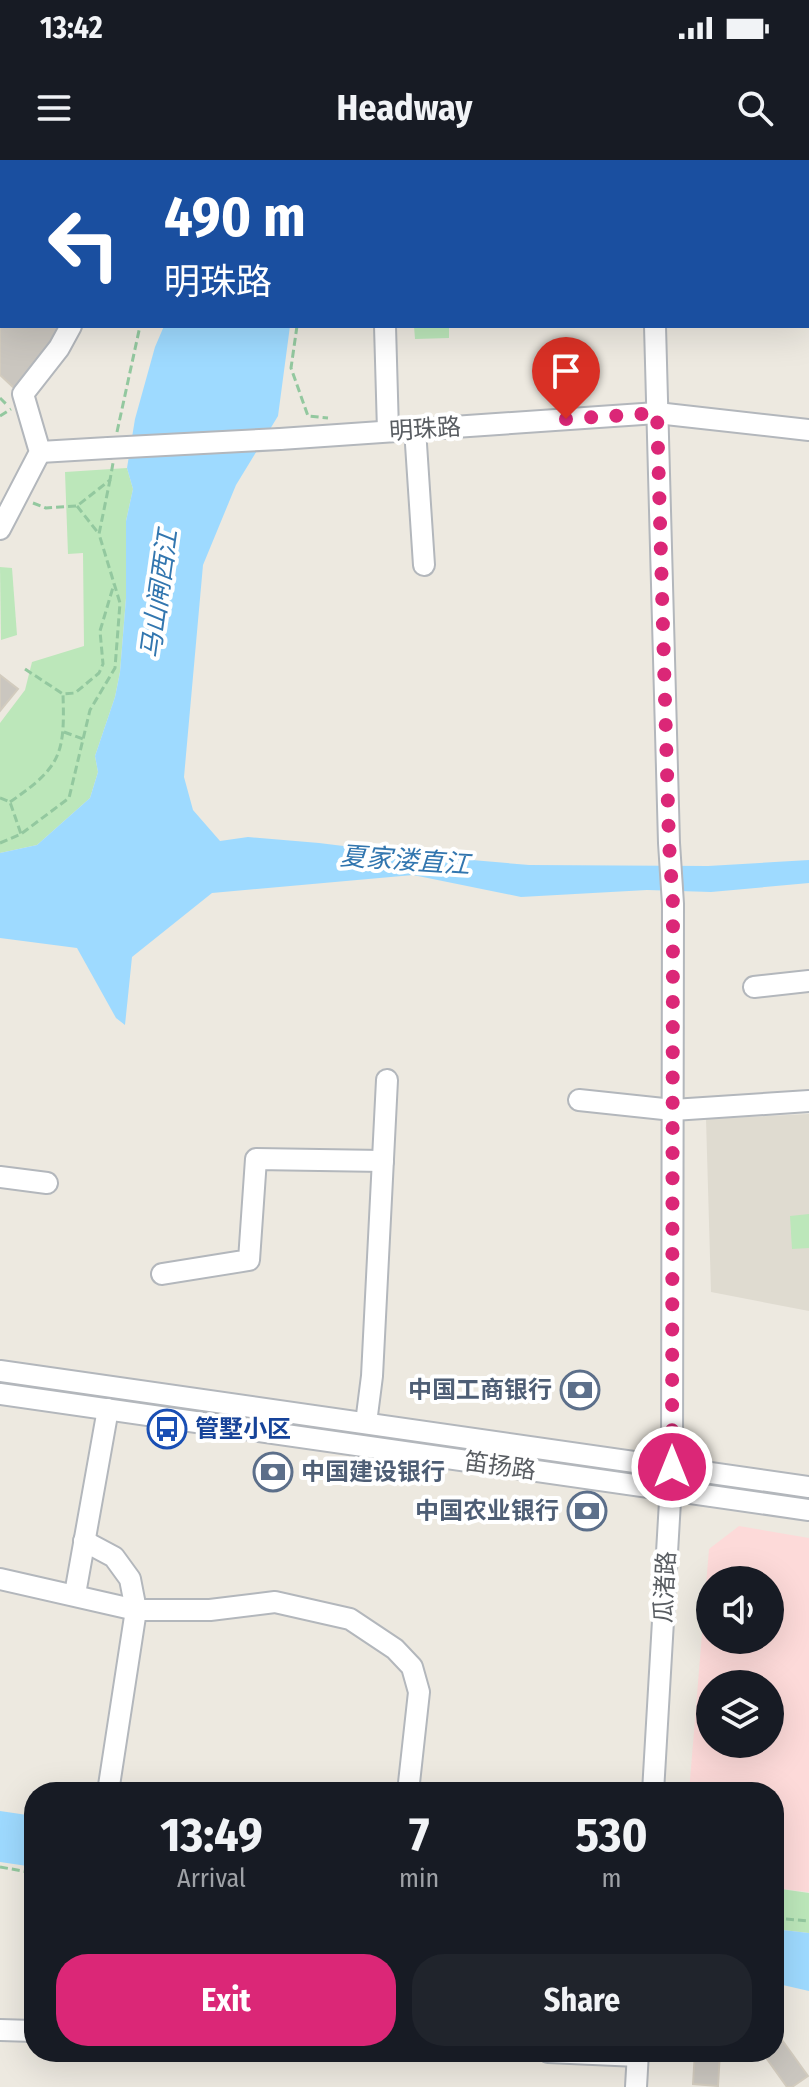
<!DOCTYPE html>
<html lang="en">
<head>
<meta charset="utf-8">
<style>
  :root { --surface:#171b24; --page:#20242c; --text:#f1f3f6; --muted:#9ea1a6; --accent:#db2777 }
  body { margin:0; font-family:"Fira Sans Condensed","Noto Sans SC",sans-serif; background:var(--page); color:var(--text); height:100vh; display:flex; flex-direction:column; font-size:30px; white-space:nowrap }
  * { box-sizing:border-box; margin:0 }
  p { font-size:26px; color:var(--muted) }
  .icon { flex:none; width:44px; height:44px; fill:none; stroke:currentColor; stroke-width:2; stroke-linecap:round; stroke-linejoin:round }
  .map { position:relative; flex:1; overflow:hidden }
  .drawer { position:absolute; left:24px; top:1622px; width:760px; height:280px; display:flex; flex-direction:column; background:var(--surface); border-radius:32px; box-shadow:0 8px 32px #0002 }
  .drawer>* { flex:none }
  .top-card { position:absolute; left:0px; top:0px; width:810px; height:168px; box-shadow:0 8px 32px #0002; background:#1a4fa0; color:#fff; overflow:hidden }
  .tools { position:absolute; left:696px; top:1406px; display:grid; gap:16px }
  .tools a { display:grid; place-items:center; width:88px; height:88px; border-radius:50%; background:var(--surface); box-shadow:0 8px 32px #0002; font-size:40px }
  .pin { position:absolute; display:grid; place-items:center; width:68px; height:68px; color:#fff; margin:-82px -34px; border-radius:50% 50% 50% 0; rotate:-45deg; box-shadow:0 0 8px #0007 }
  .pin .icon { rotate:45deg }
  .me { position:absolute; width:88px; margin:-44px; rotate:0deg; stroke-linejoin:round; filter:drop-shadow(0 0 6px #0008) }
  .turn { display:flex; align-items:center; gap:28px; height:168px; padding:0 32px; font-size:36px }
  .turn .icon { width:104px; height:104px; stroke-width:2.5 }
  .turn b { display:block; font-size:56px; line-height:68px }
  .eta { display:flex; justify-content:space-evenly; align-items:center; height:136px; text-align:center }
  .eta b { font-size:48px; font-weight:700; line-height:56px }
  .primary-button { display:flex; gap:16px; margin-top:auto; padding:16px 32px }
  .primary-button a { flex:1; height:92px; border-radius:32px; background:var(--accent); color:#fff; font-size:32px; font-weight:700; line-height:92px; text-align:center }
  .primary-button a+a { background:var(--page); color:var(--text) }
  .status { display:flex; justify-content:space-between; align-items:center; height:56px; padding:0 40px; background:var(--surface); direction:ltr }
  .status svg { height:22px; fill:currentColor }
  header { display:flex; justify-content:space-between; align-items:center; height:104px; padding:0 32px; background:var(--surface); font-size:36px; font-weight:700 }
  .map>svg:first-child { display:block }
  .education { fill:#dfdbd0 }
  .medical { fill:#fddad9; fill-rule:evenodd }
  .green { fill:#bce7ba }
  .water { fill:#9edaff }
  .building { fill:#cac6bf; stroke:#d2cbbe; stroke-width:2 }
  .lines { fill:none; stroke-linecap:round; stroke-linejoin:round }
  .minor-casing { stroke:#b3b7bc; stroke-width:24 }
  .path { stroke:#93c89f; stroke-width:3; stroke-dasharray:8 4; stroke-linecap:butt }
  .minor { stroke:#fff; stroke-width:20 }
  .minor-bridge-casing { stroke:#b3b7bc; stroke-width:24; stroke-linecap:butt }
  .minor-bridge { stroke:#fff; stroke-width:20 }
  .route { stroke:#db2777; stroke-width:14; stroke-dasharray:0 25.2 }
  .labels { text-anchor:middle; stroke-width:8; stroke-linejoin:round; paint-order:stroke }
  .street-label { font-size:24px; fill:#595d62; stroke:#fff }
  .service-label { font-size:24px; font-weight:bold; fill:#4e5e75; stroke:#fff; text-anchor:end }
  .transit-label { font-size:24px; font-weight:bold; fill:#164399; stroke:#fff; text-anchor:start }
  .water-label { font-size:26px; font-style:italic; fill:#3276af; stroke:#fff }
</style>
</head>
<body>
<div class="status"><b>13:42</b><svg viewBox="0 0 49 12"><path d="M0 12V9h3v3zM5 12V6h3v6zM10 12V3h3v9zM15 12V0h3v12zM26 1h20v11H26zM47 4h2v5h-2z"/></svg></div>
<header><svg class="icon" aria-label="menu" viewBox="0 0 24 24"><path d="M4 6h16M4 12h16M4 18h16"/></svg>Headway<svg class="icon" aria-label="search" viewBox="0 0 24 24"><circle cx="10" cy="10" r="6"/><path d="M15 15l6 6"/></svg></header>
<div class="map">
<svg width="809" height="1927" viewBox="0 0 809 1927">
  <rect width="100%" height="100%" fill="#ede9e0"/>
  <polygon class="education" points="809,954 809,1151 711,1132 706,959"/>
  <path class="medical" d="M739,1366l70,12v354l-35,-4v-96h-85l20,-243zM710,1420h60v60h-60zM710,1524h60v60h-60z"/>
  <g class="green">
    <polygon points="414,166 449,166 449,178 415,179"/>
    <polygon points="127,308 133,329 126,361 126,438 120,512 115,537 95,596 98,612 90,638 37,685 0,693 0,563 25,530 32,502 84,486 83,393 68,394 65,312"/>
    <polygon points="0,407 12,408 17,475 1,480"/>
    <polygon points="809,1054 809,1088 792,1089 790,1056"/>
    <polygon points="774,1728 809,1733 809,1773 774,1769"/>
  </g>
  <g class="water">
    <polygon points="164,166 290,166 278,256 236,325 203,405 184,617 193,650 220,681 248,677 319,683 425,696 529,705 708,706 809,700 809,723 711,732 647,730 521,737 413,715 212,733 132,797 125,865 116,858 77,788 0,778 0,693 37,685 90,638 98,612 95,596 115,537 120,512 126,438 126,361 133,329 127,308 135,259 155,187"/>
    <polygon points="0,1651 34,1656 34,1707 0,1702"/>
    <polygon points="774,1769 809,1773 809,1831 774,1823"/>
  </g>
  <g class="building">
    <polygon points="11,0 96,0 96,2 13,2"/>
    <polygon points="2,129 2,166 60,166 51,185 14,228 0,215 0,132"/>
    <polygon points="0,515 18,529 0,551"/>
    <polygon points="774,1869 808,1916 792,1927 787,1927 762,1892 774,1892"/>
    <polygon points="695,1892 720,1892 718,1926 693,1924"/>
  </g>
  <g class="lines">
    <g class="minor-casing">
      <g id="minor">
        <polyline points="107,0 107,2"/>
        <polyline points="650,0 650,2"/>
        <polyline points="385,166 388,271"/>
        <polyline points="415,269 424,405"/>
        <polyline points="280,279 657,253 809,270"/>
        <polyline points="40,292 108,288"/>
        <polyline points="0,369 40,292 23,234 59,188 71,166"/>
        <polyline points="754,827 809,821"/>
        <polyline points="579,940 673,950 809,941"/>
        <polyline points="0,1017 47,1023"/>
        <polyline points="162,1114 249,1100 256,999 383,1001"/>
        <polyline points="0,1211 809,1327"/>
        <polyline points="0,1234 809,1350"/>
        <polyline points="366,1263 372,1216 387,920"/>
        <polyline points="84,1381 114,1397 130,1419 136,1450 108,1632"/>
        <polyline points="0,1419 136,1450 210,1450 275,1442 350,1459 395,1489 412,1507 419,1532 408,1632"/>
        <polyline points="75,1434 108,1249"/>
        <polyline points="653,1632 672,1307 673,744 669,683 655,166"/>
        <polyline points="0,1870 34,1871"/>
        <polyline points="548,1892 638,1896"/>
        <polyline points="636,1927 638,1892"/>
      </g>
    </g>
    <g class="path">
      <polyline points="142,2 142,0"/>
      <polyline points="299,2 299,0"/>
      <polyline points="0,6 2,9"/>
      <polyline points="0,26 2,26"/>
      <polyline points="297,166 291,208 308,256 328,258"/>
      <polyline points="0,238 7,245"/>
      <polyline points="0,256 11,249"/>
      <polyline points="117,272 140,166"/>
      <polyline points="33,343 46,348 77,346 110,320 113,303"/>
      <polyline points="77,346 99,374"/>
      <polyline points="25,509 63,534 75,533 99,513 103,504 100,471 114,424"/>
      <polyline points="64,572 83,579"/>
      <polyline points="0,638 10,642 21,674"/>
      <path d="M10,642c51,-35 55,-48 53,-108"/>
      <polyline points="0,683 21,674 69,638 90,550 115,508 120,443 99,374 110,320"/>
      <polyline points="0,1707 34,1713"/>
      <polyline points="774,1758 809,1761"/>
    </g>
    <use href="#minor" class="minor"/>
    <g class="minor-bridge-casing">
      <polyline id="minor-bridge" points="108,288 280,279"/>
    </g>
    <use href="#minor-bridge" class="minor-bridge"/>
  </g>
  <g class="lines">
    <polyline class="route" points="566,259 657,253 669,683 673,744 672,1307"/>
  </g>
  <defs>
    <g id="bank-ring" transform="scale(2)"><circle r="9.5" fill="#fff" stroke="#5c6f8a" stroke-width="1.5"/><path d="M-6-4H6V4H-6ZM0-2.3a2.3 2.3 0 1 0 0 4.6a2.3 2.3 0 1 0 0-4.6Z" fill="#5c6f8a"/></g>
    <g id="bus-ring" transform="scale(2)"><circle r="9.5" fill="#fff" stroke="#1a4fb4" stroke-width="1.5"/><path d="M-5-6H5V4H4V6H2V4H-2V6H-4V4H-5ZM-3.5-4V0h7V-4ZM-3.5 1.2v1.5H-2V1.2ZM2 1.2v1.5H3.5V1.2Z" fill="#1a4fb4"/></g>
  </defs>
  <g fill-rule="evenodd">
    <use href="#bank-ring" x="580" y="1230"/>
    <use href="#bus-ring" x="167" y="1269"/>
    <use href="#bank-ring" x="273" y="1312"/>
    <use href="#bank-ring" x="587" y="1351"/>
  </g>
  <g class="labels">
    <g class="street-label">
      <text transform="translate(425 269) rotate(-4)" y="8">明珠路</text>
      <text transform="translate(500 1306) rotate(8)" y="8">笛扬路</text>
      <text transform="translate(665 1427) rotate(-87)" y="8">瓜渚路</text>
    </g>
    <g class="service-label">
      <text x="552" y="1238">中国工商银行</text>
      <text x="301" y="1320" text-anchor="start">中国建设银行</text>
      <text x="559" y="1359">中国农业银行</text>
    </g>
    <g class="transit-label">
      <text x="195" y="1277">管墅小区</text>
    </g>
    <g class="water-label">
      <text transform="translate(159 434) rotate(-82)" y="9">马山闸西江</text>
      <text transform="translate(405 700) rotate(4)" y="9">夏家溇直江</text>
    </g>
  </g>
</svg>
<div class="tools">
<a><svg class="icon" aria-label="sound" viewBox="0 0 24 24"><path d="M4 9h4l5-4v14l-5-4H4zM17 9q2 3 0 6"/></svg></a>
<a><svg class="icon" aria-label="layers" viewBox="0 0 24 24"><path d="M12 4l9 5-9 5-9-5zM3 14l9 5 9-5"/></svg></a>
</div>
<div class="pin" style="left:566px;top:259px;background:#d93025"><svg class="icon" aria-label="arrive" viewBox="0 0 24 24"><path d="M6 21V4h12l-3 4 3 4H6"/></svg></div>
<svg class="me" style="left:672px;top:1307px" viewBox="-20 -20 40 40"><circle r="17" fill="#db2777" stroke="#fff" stroke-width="3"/><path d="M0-11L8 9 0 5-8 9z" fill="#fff"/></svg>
<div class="top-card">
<div class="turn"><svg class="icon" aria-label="left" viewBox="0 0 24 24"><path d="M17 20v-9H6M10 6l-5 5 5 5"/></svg><div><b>490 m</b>明珠路</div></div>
</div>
<section class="drawer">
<div class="eta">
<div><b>13:49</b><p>Arrival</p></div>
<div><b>7</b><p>min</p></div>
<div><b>530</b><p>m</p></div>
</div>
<div class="primary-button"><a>Exit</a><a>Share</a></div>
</section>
</div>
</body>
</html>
